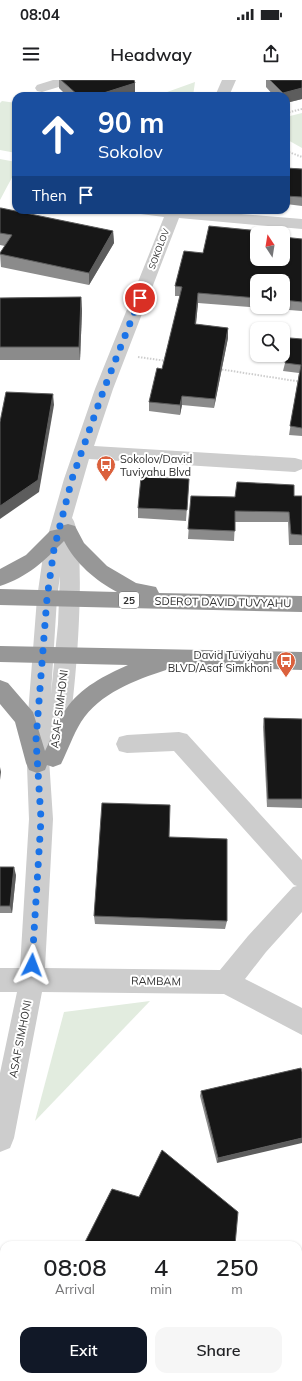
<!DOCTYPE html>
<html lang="en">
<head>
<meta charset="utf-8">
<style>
  :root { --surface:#fff; --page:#f6f6f6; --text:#202124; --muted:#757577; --accent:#111827 }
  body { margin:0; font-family:Mulish,sans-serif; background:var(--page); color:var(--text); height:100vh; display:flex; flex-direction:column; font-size:15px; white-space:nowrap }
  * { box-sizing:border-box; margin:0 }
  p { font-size:13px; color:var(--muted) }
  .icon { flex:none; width:22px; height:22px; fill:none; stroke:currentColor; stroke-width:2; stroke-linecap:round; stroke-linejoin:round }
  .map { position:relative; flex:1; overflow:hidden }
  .panel { position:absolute; left:0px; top:1161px; width:302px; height:140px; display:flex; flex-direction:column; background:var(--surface); border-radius:12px 12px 0 0; box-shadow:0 1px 3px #0004 }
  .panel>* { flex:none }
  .banner { position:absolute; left:12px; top:12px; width:278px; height:122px; border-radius:12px; box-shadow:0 1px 3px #0004; background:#1a4fa0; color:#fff; overflow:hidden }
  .needle { width:26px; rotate:348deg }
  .tools { position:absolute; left:250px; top:146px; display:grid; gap:8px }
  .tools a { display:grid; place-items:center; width:40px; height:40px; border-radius:8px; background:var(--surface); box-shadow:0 1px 3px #0004; font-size:20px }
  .pin { position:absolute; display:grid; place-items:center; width:34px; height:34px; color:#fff; margin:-17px; border:2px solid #fff; border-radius:50%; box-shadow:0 1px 4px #0007 }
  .me { position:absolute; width:44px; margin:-22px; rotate:3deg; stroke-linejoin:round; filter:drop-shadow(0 0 3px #0008) }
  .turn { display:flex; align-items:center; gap:14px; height:84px; padding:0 20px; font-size:18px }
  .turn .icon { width:52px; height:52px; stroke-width:2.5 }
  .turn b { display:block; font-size:28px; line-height:34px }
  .then { display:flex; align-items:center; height:38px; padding:0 20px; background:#0003; gap:8px; font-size:15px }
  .eta { display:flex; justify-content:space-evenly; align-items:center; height:68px; text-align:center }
  .eta b { font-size:24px; font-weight:600; line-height:28px }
  .action { display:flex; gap:8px; margin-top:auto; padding:8px 20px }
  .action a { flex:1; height:46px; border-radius:12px; background:var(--accent); color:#fff; font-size:16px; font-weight:600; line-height:46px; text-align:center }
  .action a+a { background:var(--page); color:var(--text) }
  .status { display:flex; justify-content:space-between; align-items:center; height:28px; padding:0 20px; background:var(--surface); direction:ltr }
  .status svg { height:11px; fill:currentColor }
  header { display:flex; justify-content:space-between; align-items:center; height:52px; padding:0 20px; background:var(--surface); font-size:18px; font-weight:600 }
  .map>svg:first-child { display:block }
  .green { fill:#e2ecdf }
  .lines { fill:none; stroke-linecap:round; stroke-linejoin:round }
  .path { stroke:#cdcdcd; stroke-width:2; stroke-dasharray:1.5 1.5; stroke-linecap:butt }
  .minor { fill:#cdcdcd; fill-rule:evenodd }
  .highway { fill:#979797; fill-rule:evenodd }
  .wall { fill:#8b8b8b; fill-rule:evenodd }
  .shaded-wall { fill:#5d5d5d }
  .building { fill:#171717; stroke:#5d5d5d }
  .route { stroke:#1a73e8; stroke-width:7; stroke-dasharray:0 12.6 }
  .labels { text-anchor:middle; stroke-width:4; stroke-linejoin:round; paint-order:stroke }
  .far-street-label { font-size:9px; fill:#303030; stroke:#fff }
  .shield { fill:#fff; stroke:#6e6e6e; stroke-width:1 }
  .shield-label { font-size:10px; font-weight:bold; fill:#303030 }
  .poi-label { font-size:11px; fill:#303030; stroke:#fff; text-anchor:start }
  .street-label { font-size:11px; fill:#303030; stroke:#fff }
</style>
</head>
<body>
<div class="status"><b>08:04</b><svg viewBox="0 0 49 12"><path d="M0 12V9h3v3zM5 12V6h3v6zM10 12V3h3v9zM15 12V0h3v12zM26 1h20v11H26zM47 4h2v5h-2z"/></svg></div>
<header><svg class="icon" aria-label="menu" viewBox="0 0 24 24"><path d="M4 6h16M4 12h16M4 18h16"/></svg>Headway<svg class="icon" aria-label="share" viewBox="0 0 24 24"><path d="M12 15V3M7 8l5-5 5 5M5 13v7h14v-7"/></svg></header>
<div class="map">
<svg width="302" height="1301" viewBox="0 0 302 1301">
  <rect width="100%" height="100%" fill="#fff"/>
  <g class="green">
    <polygon points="195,2 193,16 156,16"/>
    <polygon points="2,21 16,23 16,73 0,70 0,23"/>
    <polygon points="302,33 302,68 286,59 286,37"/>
    <polygon points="0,79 16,82 16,90 0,120"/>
    <polygon points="150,921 35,1041 64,932"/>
  </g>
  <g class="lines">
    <g class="path">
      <polyline points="286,33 302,29"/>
      <polyline points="286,71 302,77"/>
      <polyline points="138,277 167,281"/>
      <polyline points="219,289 302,302"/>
    </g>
    <g class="minor">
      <polygon points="53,0 74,0 72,3 42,12 37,11 35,8 37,5"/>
      <polygon points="222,0 236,0 229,16 215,16"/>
      <path d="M130,130h63l109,9v10l-123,-11 -66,171 -19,57 201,12 7,2v9l-7,3 -206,-13 -17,59c17,20 3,214 -10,240l-8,2 -5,-1 4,60 -8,149 175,2 28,-34 45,-49 4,-1 -3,-1 -120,-134 -47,2 -8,-2 -3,-7 3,-7 8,-2 52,-3 8,2 115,126v52l-36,40 -21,27 57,29v27l-78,-41 -182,-2 -28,146 -4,10 -10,4v-79l17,-81h-17v-24h20l9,-149 -3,-79 11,-142 7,-49 20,-70 31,-90 69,-172 -31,-4zM60,496l-2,48 -7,70 6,-96z"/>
      <polygon points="0,1174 4,1175 4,1205 0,1204"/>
      <polygon points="166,1297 201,1297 203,1301 168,1301"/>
    </g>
    <g class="highway">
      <path d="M68,444l7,2 9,17 23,23 29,17 20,4 3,6 143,3v16l-302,-7v-16l117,3c-21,-11 -42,-29 -53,-51 -20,20 -36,36 -64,45v-17l26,-14 24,-24 9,-2 2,-3z"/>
      <path d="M0,566l302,6v18l-134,-4 -2,4c-31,10 -66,23 -85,52 -8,13 -13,28 -20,42l-8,3 -6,-2 -2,5 -8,3 -8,-3 -3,-7 -11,-41 -15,-18v-24l8,3 25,29 12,39c7,-14 12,-29 21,-42 14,-21 39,-34 62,-44l-128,-3z"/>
    </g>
  </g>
  <g class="wall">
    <polygon points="59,0 134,0 135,13 127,16 67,16 59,8"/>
    <polygon points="266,0 302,0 302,19 286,23 286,16 274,16 266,7"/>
    <polygon points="286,88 302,89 302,126 286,124"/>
    <polygon points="0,128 113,151 114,163 89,205 1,187 0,173 5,166 0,165"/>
    <path d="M302,159v72l-104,-8 -2,21 32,4v10l-14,70 -32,-3 -2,10 -31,-4v-9l13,-33 18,-73h-5v-10l82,-27zM257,201h26v26h-26z"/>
    <polygon points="81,217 82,231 80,280 0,280 0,218"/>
    <polygon points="302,259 302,356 289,355 299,293 283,291 285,283"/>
    <polygon points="189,399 186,441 138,438 138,428"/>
    <polygon points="191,416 235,417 294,416 302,416 302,465 289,465 288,442 235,442 234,461 188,459"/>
    <polygon points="264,638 302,639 302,728 267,727 263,647"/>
    <polygon points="169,757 227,841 225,849 95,844 94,836"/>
    <polygon points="0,787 16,795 12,833 0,833"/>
    <polygon points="301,988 217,1083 200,1016 201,1011"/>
    <polygon points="302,1191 302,1262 298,1262 298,1192"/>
  </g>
  <g class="shaded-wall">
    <polygon points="135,3 135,13 127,16 94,16"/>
    <polygon points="302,8 302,19 286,23 286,16 282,16 283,13"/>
    <polygon points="113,151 114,163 89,205 89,193"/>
    <polygon points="198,213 198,223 195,253 195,244"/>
    <polygon points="81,217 82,231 80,280 79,267"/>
    <polygon points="228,248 228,258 214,328 215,319"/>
    <polygon points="53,314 54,325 39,412 0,439 0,426"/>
    <polygon points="182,316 182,325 180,335 180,325"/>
    <polygon points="0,687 1,692 0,700"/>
    <polygon points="14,787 16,795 12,833 10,826"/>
    <polygon points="302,1058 302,1063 217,1083 218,1078"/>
  </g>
  <g class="building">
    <polygon points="61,0 134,0 135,3 94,16 79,16"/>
    <polygon points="270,0 302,0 302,8 283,13"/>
    <polygon points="286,88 302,89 302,117 286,116"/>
    <polygon points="0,128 1,128 113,151 89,193 0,174 0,173 12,155 0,153"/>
    <polygon points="209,146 260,151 259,153 257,153 257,179 283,179 283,157 302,159 302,222 283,220 283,201 257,201 257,218 198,213 195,244 228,248 215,319 182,316 180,325 149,322 157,288 162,289 182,207 175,206 184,171 203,173"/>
    <polygon points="81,217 79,267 0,267 0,218"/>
    <polygon points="290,258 302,259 302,348 290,346 301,285 285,283"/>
    <polygon points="6,312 53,314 38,400 0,426 0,342"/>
    <polygon points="141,397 189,399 187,430 138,428"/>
    <polygon points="237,402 294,405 294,416 302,416 302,455 291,454 289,432 235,431 235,451 188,449 191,416 235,417"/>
    <polygon points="264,638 302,639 302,719 268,719"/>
    <polygon points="102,723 170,725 169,757 227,759 227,841 94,836"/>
    <polygon points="0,787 14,787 10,826 0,826"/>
    <polygon points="301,988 302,992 302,1058 218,1078 201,1011"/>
    <polygon points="162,1070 238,1132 235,1165 86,1165 84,1164 112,1109 139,1117"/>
    <polygon points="302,1191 302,1260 298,1261 298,1192"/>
  </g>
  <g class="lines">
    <polyline class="route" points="32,885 41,739 36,660 47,518 54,469 72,399 104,309 140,218"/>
  </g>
  <defs>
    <g id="bus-pin" transform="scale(1)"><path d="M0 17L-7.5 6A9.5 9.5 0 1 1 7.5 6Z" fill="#db613d" stroke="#fff"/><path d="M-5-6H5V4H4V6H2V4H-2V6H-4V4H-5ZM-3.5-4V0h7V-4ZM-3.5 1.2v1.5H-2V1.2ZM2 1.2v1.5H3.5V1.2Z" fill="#fff"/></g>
  </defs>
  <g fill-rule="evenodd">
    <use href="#bus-pin" x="106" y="385"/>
    <use href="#bus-pin" x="286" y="581"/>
  </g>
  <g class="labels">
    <g class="far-street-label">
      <text transform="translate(159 169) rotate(-69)" y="3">SOKOLOV</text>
    </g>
    <rect class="shield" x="119" y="512" width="20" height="16" rx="3"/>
    <g class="shield-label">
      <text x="129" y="524">25</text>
    </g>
    <g class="poi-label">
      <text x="120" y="383">Sokolov/David<tspan x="120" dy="13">Tuviyahu Blvd</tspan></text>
      <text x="272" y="579" text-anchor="end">David Tuviyahu<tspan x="272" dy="13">BLVD/Asaf Simkhoni</tspan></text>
    </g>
    <g class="street-label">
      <text transform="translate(223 522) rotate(1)" y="4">SDEROT DAVID TUVYAHU</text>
      <text transform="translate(59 629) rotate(-83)" y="4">ASAF SIMHONI</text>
      <text transform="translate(156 901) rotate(1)" y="4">RAMBAM</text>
      <text transform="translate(20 959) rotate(-79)" y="4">ASAF SIMHONI</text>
    </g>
  </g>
</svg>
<div class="tools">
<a><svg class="needle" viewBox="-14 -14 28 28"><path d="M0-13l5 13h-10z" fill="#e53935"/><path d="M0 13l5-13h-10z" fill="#757577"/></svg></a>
<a><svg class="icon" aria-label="sound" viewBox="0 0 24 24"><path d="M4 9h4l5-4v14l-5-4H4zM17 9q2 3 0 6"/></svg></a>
<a><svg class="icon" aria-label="search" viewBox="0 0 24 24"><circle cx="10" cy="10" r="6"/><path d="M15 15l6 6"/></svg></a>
</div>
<div class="pin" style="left:140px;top:218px;background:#d93025"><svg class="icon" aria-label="arrive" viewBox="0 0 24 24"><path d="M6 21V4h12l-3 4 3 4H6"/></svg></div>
<svg class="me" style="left:32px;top:885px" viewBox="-20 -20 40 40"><path d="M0-17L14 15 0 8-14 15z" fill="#1a73e8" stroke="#fff" stroke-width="4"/></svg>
<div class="banner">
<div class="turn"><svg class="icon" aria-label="ahead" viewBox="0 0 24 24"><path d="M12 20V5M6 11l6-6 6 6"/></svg><div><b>90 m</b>Sokolov</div></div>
<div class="then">Then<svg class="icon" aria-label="arrive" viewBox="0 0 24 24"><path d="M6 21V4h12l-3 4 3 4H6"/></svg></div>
</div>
<section class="panel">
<div class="eta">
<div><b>08:08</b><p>Arrival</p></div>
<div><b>4</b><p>min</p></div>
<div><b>250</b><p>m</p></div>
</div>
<div class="action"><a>Exit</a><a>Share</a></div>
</section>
</div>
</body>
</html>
